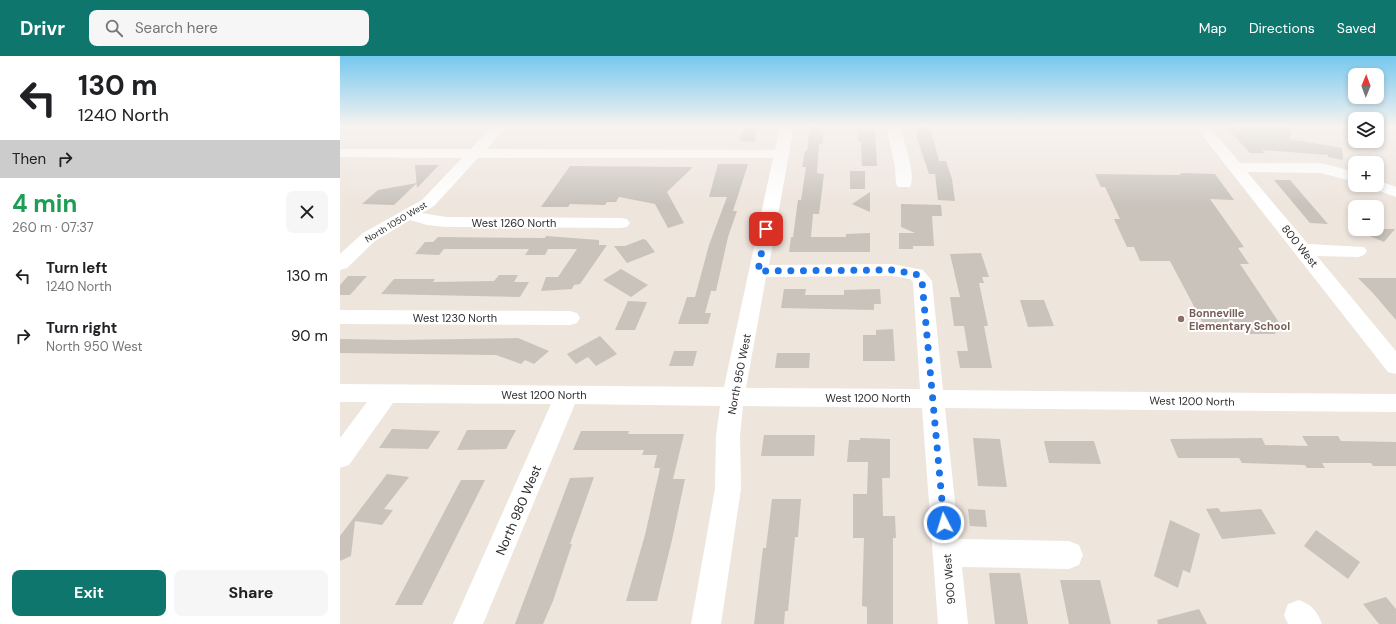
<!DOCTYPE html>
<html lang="en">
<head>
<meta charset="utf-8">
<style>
  :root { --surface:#fff; --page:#f6f6f6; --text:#202124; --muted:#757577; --accent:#0f766e }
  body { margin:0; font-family:"DM Sans",sans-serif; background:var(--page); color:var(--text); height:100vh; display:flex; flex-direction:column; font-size:15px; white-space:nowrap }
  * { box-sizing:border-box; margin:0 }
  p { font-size:13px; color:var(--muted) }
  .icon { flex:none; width:22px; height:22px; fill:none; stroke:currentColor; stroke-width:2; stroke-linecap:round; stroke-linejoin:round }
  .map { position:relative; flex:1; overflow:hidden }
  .details { display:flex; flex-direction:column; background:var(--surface); width:340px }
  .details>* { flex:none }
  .banner { background:#fff; color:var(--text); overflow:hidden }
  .needle { width:26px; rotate:1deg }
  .fabs { position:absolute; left:1008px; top:12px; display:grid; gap:8px }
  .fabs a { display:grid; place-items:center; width:36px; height:36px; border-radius:8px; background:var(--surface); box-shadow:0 2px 6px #0003; font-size:20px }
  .pin { position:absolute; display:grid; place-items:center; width:34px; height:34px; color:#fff; margin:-17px; border-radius:8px; box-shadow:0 2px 6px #0006 }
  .me { position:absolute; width:44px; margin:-22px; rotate:355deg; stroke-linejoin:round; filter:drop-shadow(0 0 3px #0008) }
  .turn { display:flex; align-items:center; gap:14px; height:84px; padding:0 12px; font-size:18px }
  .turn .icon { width:52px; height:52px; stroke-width:2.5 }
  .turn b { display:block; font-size:28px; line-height:34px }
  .then { display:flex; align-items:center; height:38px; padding:0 12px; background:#0003; gap:8px; font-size:15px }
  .round { display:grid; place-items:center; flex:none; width:42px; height:42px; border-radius:8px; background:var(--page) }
  .overview { display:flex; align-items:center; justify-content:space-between; height:68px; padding:0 12px }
  h1 { font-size:24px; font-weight:700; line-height:30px; color:#1e9e55 }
  .action { display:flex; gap:8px; margin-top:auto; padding:8px 12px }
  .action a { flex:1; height:46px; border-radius:8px; background:var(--accent); color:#fff; font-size:16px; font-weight:700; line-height:46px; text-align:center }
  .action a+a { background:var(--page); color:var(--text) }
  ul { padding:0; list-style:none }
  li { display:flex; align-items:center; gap:12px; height:60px; padding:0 12px }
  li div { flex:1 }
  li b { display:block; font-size:15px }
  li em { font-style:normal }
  header { display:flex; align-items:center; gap:24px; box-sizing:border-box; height:56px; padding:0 20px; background:var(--accent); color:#fff }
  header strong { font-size:19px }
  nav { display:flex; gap:22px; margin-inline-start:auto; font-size:14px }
  .search { width:280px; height:36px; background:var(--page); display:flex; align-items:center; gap:10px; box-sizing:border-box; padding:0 14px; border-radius:8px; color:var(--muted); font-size:15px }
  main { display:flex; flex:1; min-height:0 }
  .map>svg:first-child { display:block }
  .building { fill:#c9c3bc }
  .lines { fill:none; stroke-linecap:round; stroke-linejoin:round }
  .minor { fill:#fff; fill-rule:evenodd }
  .route { stroke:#1a73e8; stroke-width:7; stroke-dasharray:0 12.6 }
  .education-dot { fill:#8d6e63; stroke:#fff; stroke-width:1.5 }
  .labels { text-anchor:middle; stroke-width:4; stroke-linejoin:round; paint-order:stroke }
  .far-street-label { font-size:9px; fill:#2c2c2c; stroke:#fff }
  .street-label { font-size:11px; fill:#2c2c2c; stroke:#fff }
  .education-label { font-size:11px; font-weight:bold; fill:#785e54; stroke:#fff; text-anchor:start }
  .near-street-label { font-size:13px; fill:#2c2c2c; stroke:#fff }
</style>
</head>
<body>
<header>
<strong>Drivr</strong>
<div class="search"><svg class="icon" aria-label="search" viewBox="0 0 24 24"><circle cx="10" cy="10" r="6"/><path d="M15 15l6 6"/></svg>Search here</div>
<nav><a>Map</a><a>Directions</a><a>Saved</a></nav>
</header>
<main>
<section class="details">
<div class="banner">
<div class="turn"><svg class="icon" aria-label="left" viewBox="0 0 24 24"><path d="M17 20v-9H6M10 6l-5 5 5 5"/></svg><div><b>130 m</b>1240 North</div></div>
<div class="then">Then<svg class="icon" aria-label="right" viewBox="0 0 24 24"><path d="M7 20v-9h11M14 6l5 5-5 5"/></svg></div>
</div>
<div class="overview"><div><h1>4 min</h1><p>260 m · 07:37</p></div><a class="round"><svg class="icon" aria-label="close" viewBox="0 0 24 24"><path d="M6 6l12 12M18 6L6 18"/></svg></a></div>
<ul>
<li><svg class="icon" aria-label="left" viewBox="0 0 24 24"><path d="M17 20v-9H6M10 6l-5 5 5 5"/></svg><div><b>Turn left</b><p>1240 North</p></div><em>130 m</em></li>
<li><svg class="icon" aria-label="right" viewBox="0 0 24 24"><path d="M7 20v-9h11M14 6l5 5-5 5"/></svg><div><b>Turn right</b><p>North 950 West</p></div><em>90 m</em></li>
</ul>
<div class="action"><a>Exit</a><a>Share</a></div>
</section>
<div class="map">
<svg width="1056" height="568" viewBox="0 0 1056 568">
  <rect width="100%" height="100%" fill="#eee5dd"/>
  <g class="building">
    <polygon points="470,70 481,70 480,74 484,73 482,88 479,88 477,117 484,118 479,158 473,158 471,181 506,181 506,178 530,177 530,196 449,196 451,181 453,181 458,144 461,144 466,111 462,111 465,95 467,95"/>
    <polygon points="577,70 590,70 599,105 606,105 612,123 615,145 598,144 595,118 589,118 577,82"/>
    <polygon points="892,70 951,70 950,83 1002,92 1003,104 988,101 988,99 922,94 925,97 910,97 888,73"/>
    <polygon points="404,71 418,72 414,86 399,85"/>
    <polygon points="535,73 537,110 522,110 521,85 518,85 518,74"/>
    <polygon points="378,108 408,108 393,155 397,155 388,181 376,235 371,235 365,257 371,257 368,268 338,268 347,241 355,241 369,189 387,141 369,141"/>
    <polygon points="75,109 99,109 77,132"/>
    <polygon points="230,110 353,111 327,136 344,167 328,172 315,148 279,141 276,146 267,146 265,149 230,148 228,151 201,151"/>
    <rect x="510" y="115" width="15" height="18"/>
    <polygon points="842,117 875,118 894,144 870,143 904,191 898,192 909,208 900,208 944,274 933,274 936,278 907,278 905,274 866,273 830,205 800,205 794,191 787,191 774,163 780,163 765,131 761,131 755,118 839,119"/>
    <polygon points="934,124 950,124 988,168 970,167"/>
    <polygon points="77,127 54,149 22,148 38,134"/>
    <polygon points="530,136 530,156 512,148"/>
    <polygon points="561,148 601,149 602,160 592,160 594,190 573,190 573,193 559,193 559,177 575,177 561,171"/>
    <polygon points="1013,173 1055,173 1044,186"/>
    <polygon points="206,180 259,184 259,189 267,189 240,228 234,229 232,233 201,235 206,221 218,221 237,193 208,193 205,199 185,199 189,193 104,193 99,199 75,198 85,186 93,186 98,181 205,182"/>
    <polygon points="303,183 306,184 315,196 287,207 274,190 285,190"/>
    <polygon points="641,197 649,221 642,221 644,227 639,227 648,270 644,270 652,312 620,312 617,295 628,295 624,270 614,270 610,241 620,241 610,198"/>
    <polygon points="281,213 308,229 291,241 263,224"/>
    <polygon points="159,219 178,219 174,226 189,226 180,241 41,238 54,223 95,223 93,226 154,225"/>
    <polygon points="8,220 27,220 10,239 0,239 0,229"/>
    <polygon points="1018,222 1056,222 1056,264 1032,236"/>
    <polygon points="444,233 466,233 465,239 504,239 504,234 540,233 541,248 534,248 534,254 441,252"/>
    <polygon points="680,244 704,244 714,270 688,271"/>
    <polygon points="288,245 307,246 295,274 275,274"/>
    <polygon points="553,273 555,305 523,305 523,279 536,279 536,274"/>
    <polygon points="260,280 277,298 256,310 248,301 236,308 227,298"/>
    <polygon points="178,282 209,295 194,308 185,304 181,308 156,299 0,297 0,283 59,284"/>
    <polygon points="334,295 357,295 353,310 329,310"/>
    <polygon points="437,297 470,297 469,312 435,312"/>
    <polygon points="52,373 100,375 88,393 39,392"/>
    <polygon points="127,374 176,374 166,393 117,394"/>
    <polygon points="241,375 289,375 288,378 344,378 333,423 345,423 332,484 317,545 286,545 305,479 320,412 314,412 317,399 302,399 304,394 233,394"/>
    <polygon points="424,379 475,379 474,400 421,400"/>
    <polygon points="962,380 998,380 1001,385 1056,386 1056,410 1033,410 1031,407 982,407 985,412 967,412 965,409 902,407 899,402 838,402 830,383 922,382 925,389 968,390"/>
    <polygon points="520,382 550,383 550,422 542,422 543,460 555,460 556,482 553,482 553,568 527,568 527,551 522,550 524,482 513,482 513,438 527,438 528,406 507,406 509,384 520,384"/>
    <polygon points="633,382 660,383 667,431 638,430"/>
    <polygon points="704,385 754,385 761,408 709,407"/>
    <polygon points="47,418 69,421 44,453 53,454 42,469 15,465 11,500 0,505 0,480"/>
    <polygon points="254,421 230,488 232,488 213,545 203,568 175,568 230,422"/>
    <polygon points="121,424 145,424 82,549 55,549"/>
    <polygon points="432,443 461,443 458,481 455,481 448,555 445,555 444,568 414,568 423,492 426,492"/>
    <polygon points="878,452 881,456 921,453 936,478 882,483 866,453"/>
    <polygon points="628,453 645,454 647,471 630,470"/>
    <polygon points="830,464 860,478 850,517 843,514 838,532 814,520"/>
    <polygon points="976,474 1020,506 1008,523 964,490"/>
    <polygon points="649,517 680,517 688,568 655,568"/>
    <polygon points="720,524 760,524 771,568 729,568"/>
    <polygon points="1046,541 1056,553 1056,568 1039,568 1023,548"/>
    <polygon points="859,553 867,568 818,568 817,564"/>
  </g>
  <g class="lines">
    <g class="minor">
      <path d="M152,70h15l-20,23 288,1 5,-24h14l-25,139 123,-1 31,6 9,11 11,109 453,4v18l-451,-4 14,131 110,2 10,4 4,10 -4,10 -10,4 -107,-2 6,57h-30l-16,-216 -179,-2 -3,30 1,53 -20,135h-30l24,-135 1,-53 4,-30 -145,-2 -92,220h-30l98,-220 -158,-1 -44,62 -9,3v-30l27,-36h-27v-18l384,3 49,-229h-295l-44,48 -12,7 24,4 175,1 6,1 3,4 -3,4 -6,1 -175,-1 -19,-2 -17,-5 -35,21 -28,27 -7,2v-16l23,-21 59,-33 40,-42 -122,-1v-8h131zM552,220l18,3 3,3 7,107 -174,-1 20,-111z"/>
      <path d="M546,70h14c3,13 17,51 10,61h-12l-2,-3 -1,-17z"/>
      <polygon points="855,70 869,70 900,107 981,107 1015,116 1015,126 981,117 907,116 968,188 1024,191 1027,195 1024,199 1018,201 977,200 1056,295 1056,318 1048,316"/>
      <polygon points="1037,124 1056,131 1056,141 1031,132 1029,129 1037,129"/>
      <polygon points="0,254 230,255 237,257 240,262 237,267 230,269 0,268"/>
      <path d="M959,544c13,5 18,11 23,24h-34l-4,-9 4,-11z"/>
    </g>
  </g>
  <linearGradient id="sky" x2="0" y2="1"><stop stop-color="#76c8ee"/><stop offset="0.47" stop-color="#f7f3f0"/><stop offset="1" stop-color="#f7f3f0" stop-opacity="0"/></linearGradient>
  <rect width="1056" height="149" fill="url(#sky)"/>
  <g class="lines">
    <polyline class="route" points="426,173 418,215 552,214 576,218 582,225 604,467"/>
  </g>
  <circle class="education-dot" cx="841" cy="263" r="4"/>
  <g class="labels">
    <g class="far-street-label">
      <text transform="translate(56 166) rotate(-31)" y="3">North 1050 West</text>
    </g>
    <g class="street-label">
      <text x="174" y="171">West 1260 North</text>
      <text transform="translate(960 190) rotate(51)" y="4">800 West</text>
      <text x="115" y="266">West 1230 North</text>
      <text transform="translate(399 318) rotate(-79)" y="4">North 950 West</text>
      <text x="204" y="343">West 1200 North</text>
      <text x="528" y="346">West 1200 North</text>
      <text transform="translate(852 345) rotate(1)" y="4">West 1200 North</text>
      <text transform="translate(609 523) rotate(-95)" y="4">900 West</text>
    </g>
    <g class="education-label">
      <text x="849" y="261">Bonneville<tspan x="849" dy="13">Elementary School</tspan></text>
    </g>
    <g class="near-street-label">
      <text transform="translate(178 454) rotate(-67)" y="5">North 980 West</text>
    </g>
  </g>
</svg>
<div class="fabs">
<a><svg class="needle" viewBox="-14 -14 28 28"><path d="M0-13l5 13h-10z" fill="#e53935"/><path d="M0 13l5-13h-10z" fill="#757577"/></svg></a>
<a><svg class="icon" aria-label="layers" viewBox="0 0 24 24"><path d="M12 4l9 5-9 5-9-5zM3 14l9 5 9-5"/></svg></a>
<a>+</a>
<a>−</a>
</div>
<div class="pin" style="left:426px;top:173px;background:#d93025"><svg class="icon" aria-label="arrive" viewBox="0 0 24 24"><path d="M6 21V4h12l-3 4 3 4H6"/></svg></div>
<svg class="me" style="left:604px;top:467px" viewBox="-20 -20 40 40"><circle r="17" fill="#1a73e8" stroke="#fff" stroke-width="3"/><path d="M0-11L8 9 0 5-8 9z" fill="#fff"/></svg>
</div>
</main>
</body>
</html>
